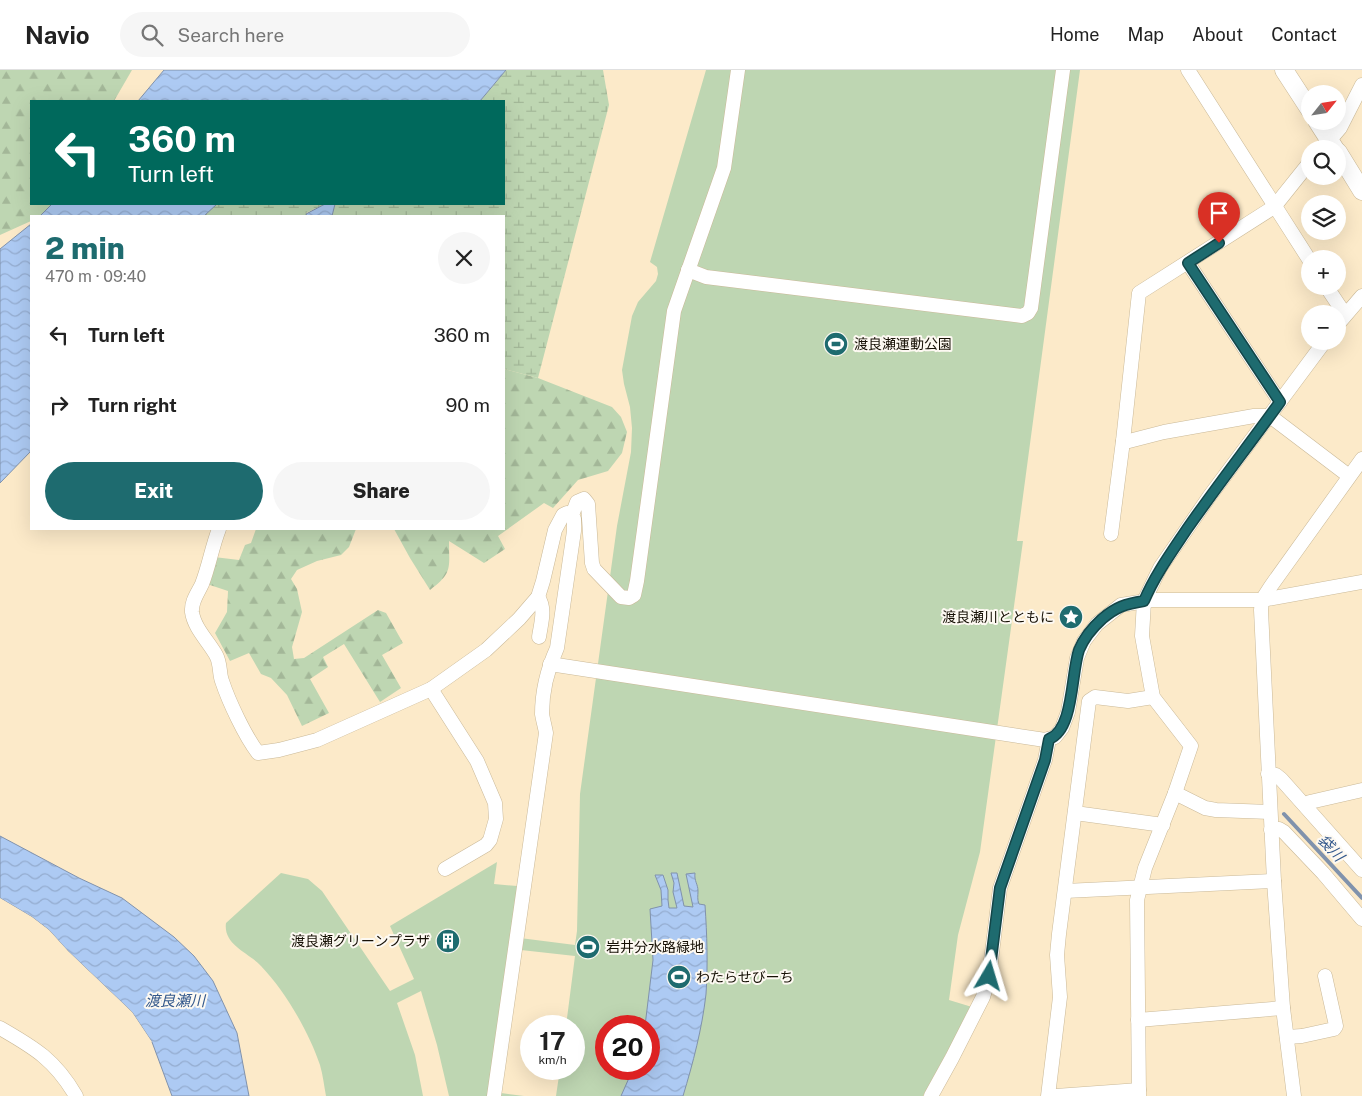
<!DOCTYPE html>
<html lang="en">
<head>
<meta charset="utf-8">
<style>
  :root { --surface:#fff; --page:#f6f6f6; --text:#222; --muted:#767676; --line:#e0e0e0; --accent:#1e6b6f }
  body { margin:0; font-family:"Public Sans","Noto Sans JP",sans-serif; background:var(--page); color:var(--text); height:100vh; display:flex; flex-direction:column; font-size:19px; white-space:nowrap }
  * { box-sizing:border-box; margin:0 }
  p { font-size:16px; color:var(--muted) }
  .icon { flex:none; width:28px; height:28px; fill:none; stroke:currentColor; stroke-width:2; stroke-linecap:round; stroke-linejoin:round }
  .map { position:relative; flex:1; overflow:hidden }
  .sheet { position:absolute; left:30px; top:145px; width:475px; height:315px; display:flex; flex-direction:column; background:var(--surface); border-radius:0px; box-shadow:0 5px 20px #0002 }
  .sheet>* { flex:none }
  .banner { position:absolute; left:30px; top:30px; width:475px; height:105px; border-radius:0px; box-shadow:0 5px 20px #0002; background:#00695c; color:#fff; overflow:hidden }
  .needle { width:32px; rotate:60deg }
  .fabs { position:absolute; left:1301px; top:15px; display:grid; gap:10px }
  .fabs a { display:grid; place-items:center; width:45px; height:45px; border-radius:50%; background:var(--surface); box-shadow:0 5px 20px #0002; font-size:25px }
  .speed { position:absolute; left:520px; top:945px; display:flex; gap:10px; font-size:25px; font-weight:700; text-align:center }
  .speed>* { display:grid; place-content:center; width:65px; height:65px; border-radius:50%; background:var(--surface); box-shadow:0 5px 20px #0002; line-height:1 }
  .speed small { font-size:12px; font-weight:400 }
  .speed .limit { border:8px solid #d22; background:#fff; color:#111 }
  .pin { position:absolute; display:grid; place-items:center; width:42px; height:42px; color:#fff; margin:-51px -21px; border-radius:50% 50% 50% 0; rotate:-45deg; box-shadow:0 0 5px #0007 }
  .pin .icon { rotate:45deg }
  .me { position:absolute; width:55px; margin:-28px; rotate:7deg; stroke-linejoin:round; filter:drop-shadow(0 0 4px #0008) }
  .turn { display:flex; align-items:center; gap:18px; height:105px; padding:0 15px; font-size:22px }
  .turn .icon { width:65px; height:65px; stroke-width:2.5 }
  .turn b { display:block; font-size:35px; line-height:42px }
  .round { display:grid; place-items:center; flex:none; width:52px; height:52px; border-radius:26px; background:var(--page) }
  .head { display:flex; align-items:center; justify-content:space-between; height:85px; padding:0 15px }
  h1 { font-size:30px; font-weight:800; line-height:38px; color:var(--accent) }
  .cta { display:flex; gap:10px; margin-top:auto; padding:10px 15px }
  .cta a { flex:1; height:58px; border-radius:30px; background:var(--accent); color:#fff; font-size:20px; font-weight:800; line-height:58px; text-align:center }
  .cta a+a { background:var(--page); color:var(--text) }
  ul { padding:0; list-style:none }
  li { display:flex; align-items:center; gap:15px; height:70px; padding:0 15px }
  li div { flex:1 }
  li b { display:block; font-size:19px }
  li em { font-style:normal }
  header { display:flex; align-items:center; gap:30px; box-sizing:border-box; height:70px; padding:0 25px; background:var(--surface); border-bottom:1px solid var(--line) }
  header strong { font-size:24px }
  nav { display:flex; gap:28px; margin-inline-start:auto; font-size:18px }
  .search { width:350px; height:45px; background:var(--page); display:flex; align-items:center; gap:12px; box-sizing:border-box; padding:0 18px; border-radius:28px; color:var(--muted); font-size:19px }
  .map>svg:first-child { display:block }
  .green { fill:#bed6b2; fill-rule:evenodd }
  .forest { fill:url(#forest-firs) }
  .wetland { fill:url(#wetland-marsh) }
  .water { fill:url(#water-waves); stroke:#8092ac }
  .pier { fill:#fceac9 }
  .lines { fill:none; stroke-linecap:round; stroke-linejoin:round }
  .stream { stroke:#8092ac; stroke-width:4 }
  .minor-casing { stroke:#cab998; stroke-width:15 }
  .major-casing { stroke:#cab998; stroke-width:19 }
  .minor { stroke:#fff; stroke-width:14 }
  .major { stroke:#fff; stroke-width:18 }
  .route-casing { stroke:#144648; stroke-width:12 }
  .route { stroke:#1e6b6f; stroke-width:9 }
  .labels { text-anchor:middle; stroke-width:4; stroke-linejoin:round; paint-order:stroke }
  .poi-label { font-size:14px; fill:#161005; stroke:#fdf9f2; text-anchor:start }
  .water-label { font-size:15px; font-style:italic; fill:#33588c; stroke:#fdf9f2 }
</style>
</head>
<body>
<header>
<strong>Navio</strong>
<div class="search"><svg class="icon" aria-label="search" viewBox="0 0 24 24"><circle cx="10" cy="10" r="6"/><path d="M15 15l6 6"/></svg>Search here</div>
<nav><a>Home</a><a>Map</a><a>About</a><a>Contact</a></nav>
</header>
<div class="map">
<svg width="1362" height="1026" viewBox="0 0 1362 1026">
  <defs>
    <pattern id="forest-firs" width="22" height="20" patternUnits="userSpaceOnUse" patternTransform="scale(1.25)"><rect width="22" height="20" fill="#bed6b2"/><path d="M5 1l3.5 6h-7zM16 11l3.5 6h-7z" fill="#a3b798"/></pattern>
    <pattern id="wetland-marsh" width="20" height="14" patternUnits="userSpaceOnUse" patternTransform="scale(1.25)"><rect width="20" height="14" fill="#bed6b2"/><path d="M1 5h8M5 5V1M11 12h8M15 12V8" fill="none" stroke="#a3b798"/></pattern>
    <pattern id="water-waves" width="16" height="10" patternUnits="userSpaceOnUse" patternTransform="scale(1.25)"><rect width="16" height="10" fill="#adcaf3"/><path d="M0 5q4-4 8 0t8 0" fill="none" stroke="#94accf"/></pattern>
  </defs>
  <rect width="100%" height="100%" fill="#fceac9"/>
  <path class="green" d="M706,0h374l-63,471h6l-43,311 -22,83 -9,65 23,7 -49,89h-367l4,-27h14v-43h-8l9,-70 -54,-6 -20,143 23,3h-75l-12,-51 -16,-54 -24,12 18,52 8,41h-97c-2,-10 -3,-21 -6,-31 -11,-33 -35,-74 -59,-99 -13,-14 -38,-21 -35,-43l55,-50 27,6 14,12 68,100 24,-12 -24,-53 107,-64 -3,22 23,2 -5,51 63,8 2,-14 3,-137 37,-268 14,-74 1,-24 -2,-21 -6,-23 -2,-14 10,-54 6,-14 18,-21 2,-7 -1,-7 -7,-5zM606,956h43v43h-43z"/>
  <g class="forest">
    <polygon points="0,0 132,0 114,31 31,31 31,134 52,134 40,146 31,146 31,151 0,165"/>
    <path d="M504,299l34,9 74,29 9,10 6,15 -5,21 -14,18 -30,9 -25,28 -9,-5 -46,33 7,13 -21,14 -35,-22c0,27 4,32 -19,49l-20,-32 -16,-29h110z"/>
    <polygon points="256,459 356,459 349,477 341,485 317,491 297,500 291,509 297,519 302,542 292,577 294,589 304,588 378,540 386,543 403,573 382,585 401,618 380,632 344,574 323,587 328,597 310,609 329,643 302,656 287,625 271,608 261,604 249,583 230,591 215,563 227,542 228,521 207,514 214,487 239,490 245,475 251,473"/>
  </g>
  <g class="wetland">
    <polygon points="506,0 603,0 609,35 538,308 504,299 504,146 332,146 335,134 504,134 504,31 480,31"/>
    <polygon points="217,134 325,134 306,143 307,146 204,146"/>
  </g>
  <g class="water">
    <polygon points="164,0 506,0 480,31 138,31"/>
    <polygon points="52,134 217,134 204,146 40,146"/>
    <polygon points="325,134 335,134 332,146 307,146 306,144"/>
    <polygon points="31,154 31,381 0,413 0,179"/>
    <polygon points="0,766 79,808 122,828 174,867 194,886 213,911 237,963 249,1026 172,1026 152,972 132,942 68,881 49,860 32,847 0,828"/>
    <path d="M671,803h6l7,33 9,1 -7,-33 9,-1c-1,8 3,11 3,18 0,5 -1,8 1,13l6,1c2,30 3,60 1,89 -4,35 -13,69 -23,102h-62l12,-27h16v-43h-4l8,-66 -3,-51 12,-3 -1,-16 -6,-15h8l5,15v10l1,8h8l-4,-16 1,-9z"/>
  </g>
  <polygon class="pier" points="0,828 32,847 49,860 68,881 132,942 152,972 149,972 130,943 66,883 47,862 30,849 0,831"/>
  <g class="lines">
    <polyline class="stream" points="1284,744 1362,828"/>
    <g class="minor-casing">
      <g id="minor">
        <polyline points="1188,0 1310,191"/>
        <polyline points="1322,79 1340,58 1362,15"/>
        <polyline points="1188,193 1280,332"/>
        <polyline points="688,200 706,207 1022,246 1028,243 1031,238 1063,0"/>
        <polyline points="1326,216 1340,237 1346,243"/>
        <polyline points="1338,254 1362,226"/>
        <polyline points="1123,371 1129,371 1164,362 1254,346 1270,346 1349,406"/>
        <path d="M219,459c-7,18 -10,37 -17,55 -4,9 -11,17 -10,28 2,16 17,30 24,43 5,9 3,18 6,26 7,21 23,55 36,72l21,-3 38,-10 114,-51 55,-39 33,-31 19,-22 5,-16 12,-51 8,-15 4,-2 5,2"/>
        <polyline points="1111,464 1123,371 1139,223 1274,137 1310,92"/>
        <path d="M538,527c8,12 3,26 1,40"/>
        <polyline points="550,594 1045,670 1055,667 1062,658 1068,642 1077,588 1084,571 1097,554 1121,535 1152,530 1262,530 1362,512"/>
        <polyline points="431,619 477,691 495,733 496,749 490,770 486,775 445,799"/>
        <polyline points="1268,704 1276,705 1281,709 1362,800"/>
        <polyline points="1175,723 1205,738 1216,740 1270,742"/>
        <polyline points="1305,735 1310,732 1362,720"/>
        <polyline points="1075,743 1163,755"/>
        <polyline points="1271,760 1279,759 1284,762 1323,803 1362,849"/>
        <polyline points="1065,821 1274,811"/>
        <polyline points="1138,950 1283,938"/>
        <path d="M0,958c35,20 55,32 76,68"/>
        <polyline points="1287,967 1302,966 1334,959 1336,956 1335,951 1325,906"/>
        <path d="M494,1026l52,-363c-1,-6 -3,-13 -4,-19 0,-23 6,-46 15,-66l17,-117v-12l-2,-4 5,-13 7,-3 4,5 4,59 2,6 27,28 8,1 5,-3 3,-14 37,-270 50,-143 14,-98"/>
        <polyline points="931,1026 952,988 983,927 989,907 1000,818 1045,690 1049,669"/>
        <polyline points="1048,1026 1060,927 1057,885 1059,864 1089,631 1095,627 1128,631 1153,627"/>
        <polyline points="1056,1026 1139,1020"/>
        <polyline points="1139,1026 1137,830 1145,798 1175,723 1191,676 1153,627 1142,566 1144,531 1160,498 1209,427 1325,271"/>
        <polyline points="1294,1026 1283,938 1274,811 1261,540 1262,530 1271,516 1362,389"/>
      </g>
    </g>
    <g class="major-casing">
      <g id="major">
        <polyline points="1284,0 1310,40"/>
        <polyline points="1317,51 1335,79"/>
        <polyline points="1338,82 1362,121"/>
      </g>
    </g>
    <use href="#minor" class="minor"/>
    <use href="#major" class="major"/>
  </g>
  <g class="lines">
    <g class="route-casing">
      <path id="route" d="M989,906l11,-88 45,-128 4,-21c25,-9 22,-66 30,-89 5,-12 13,-22 23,-31 14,-12 23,-15 42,-18 11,-26 27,-48 43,-72 30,-43 62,-84 93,-127l-92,-139 31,-20"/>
    </g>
    <use href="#route" class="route"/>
  </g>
  <defs>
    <g id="stadium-disc" transform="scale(1.25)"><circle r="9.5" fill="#1e6b6f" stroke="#fdf9f2"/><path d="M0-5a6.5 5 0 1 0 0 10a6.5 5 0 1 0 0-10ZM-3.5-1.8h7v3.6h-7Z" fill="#fff"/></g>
    <g id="sight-disc" transform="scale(1.25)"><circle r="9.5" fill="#1e6b6f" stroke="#fdf9f2"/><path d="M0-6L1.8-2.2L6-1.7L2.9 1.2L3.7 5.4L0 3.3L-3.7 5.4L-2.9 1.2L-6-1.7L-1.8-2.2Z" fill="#fff"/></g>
    <g id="building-disc" transform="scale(1.25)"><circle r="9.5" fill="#1e6b6f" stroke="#fdf9f2"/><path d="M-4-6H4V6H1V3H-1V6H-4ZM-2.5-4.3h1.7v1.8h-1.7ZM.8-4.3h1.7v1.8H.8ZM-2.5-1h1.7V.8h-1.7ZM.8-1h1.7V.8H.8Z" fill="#fff"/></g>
  </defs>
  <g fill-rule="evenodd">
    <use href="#stadium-disc" x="836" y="274"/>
    <use href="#sight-disc" x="1071" y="547"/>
    <use href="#building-disc" x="448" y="871"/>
    <use href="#stadium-disc" x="588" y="877"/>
    <use href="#stadium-disc" x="679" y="907"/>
  </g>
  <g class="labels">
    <g class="poi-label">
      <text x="854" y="279">渡良瀬運動公園</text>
      <text x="1054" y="552" text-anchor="end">渡良瀬川とともに</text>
      <text x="430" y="876" text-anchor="end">渡良瀬グリーンプラザ</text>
      <text x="606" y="882">岩井分水路緑地</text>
      <text x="696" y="912">わたらせびーち</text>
    </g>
    <g class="water-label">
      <text transform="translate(1331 778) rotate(47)" y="5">袋川</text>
      <text x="175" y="936">渡良瀬川</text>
    </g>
  </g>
</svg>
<div class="fabs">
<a><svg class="needle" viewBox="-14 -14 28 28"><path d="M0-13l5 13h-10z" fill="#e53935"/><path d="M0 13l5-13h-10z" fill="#767676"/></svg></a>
<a><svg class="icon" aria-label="search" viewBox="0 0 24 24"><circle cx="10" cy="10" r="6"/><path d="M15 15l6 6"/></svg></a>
<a><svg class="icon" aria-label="layers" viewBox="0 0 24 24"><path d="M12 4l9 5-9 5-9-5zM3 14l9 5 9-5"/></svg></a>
<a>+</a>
<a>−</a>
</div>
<div class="speed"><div>17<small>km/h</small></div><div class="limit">20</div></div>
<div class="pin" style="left:1219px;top:173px;background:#d93025"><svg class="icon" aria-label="arrive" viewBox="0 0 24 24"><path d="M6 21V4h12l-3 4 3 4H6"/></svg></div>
<svg class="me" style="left:989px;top:906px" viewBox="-20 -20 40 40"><path d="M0-17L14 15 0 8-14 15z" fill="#1e6b6f" stroke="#fff" stroke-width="4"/></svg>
<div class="banner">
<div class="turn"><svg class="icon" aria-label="left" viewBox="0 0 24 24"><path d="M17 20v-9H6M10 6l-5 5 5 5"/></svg><div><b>360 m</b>Turn left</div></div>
</div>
<section class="sheet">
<div class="head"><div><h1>2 min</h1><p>470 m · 09:40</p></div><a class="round"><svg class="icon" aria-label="close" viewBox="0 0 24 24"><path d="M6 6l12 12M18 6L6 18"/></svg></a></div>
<ul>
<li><svg class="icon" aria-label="left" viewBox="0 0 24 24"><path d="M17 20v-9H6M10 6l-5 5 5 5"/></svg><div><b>Turn left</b></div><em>360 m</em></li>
<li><svg class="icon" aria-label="right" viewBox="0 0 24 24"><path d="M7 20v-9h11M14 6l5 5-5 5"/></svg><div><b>Turn right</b></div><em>90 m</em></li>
</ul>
<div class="cta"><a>Exit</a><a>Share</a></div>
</section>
</div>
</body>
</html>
